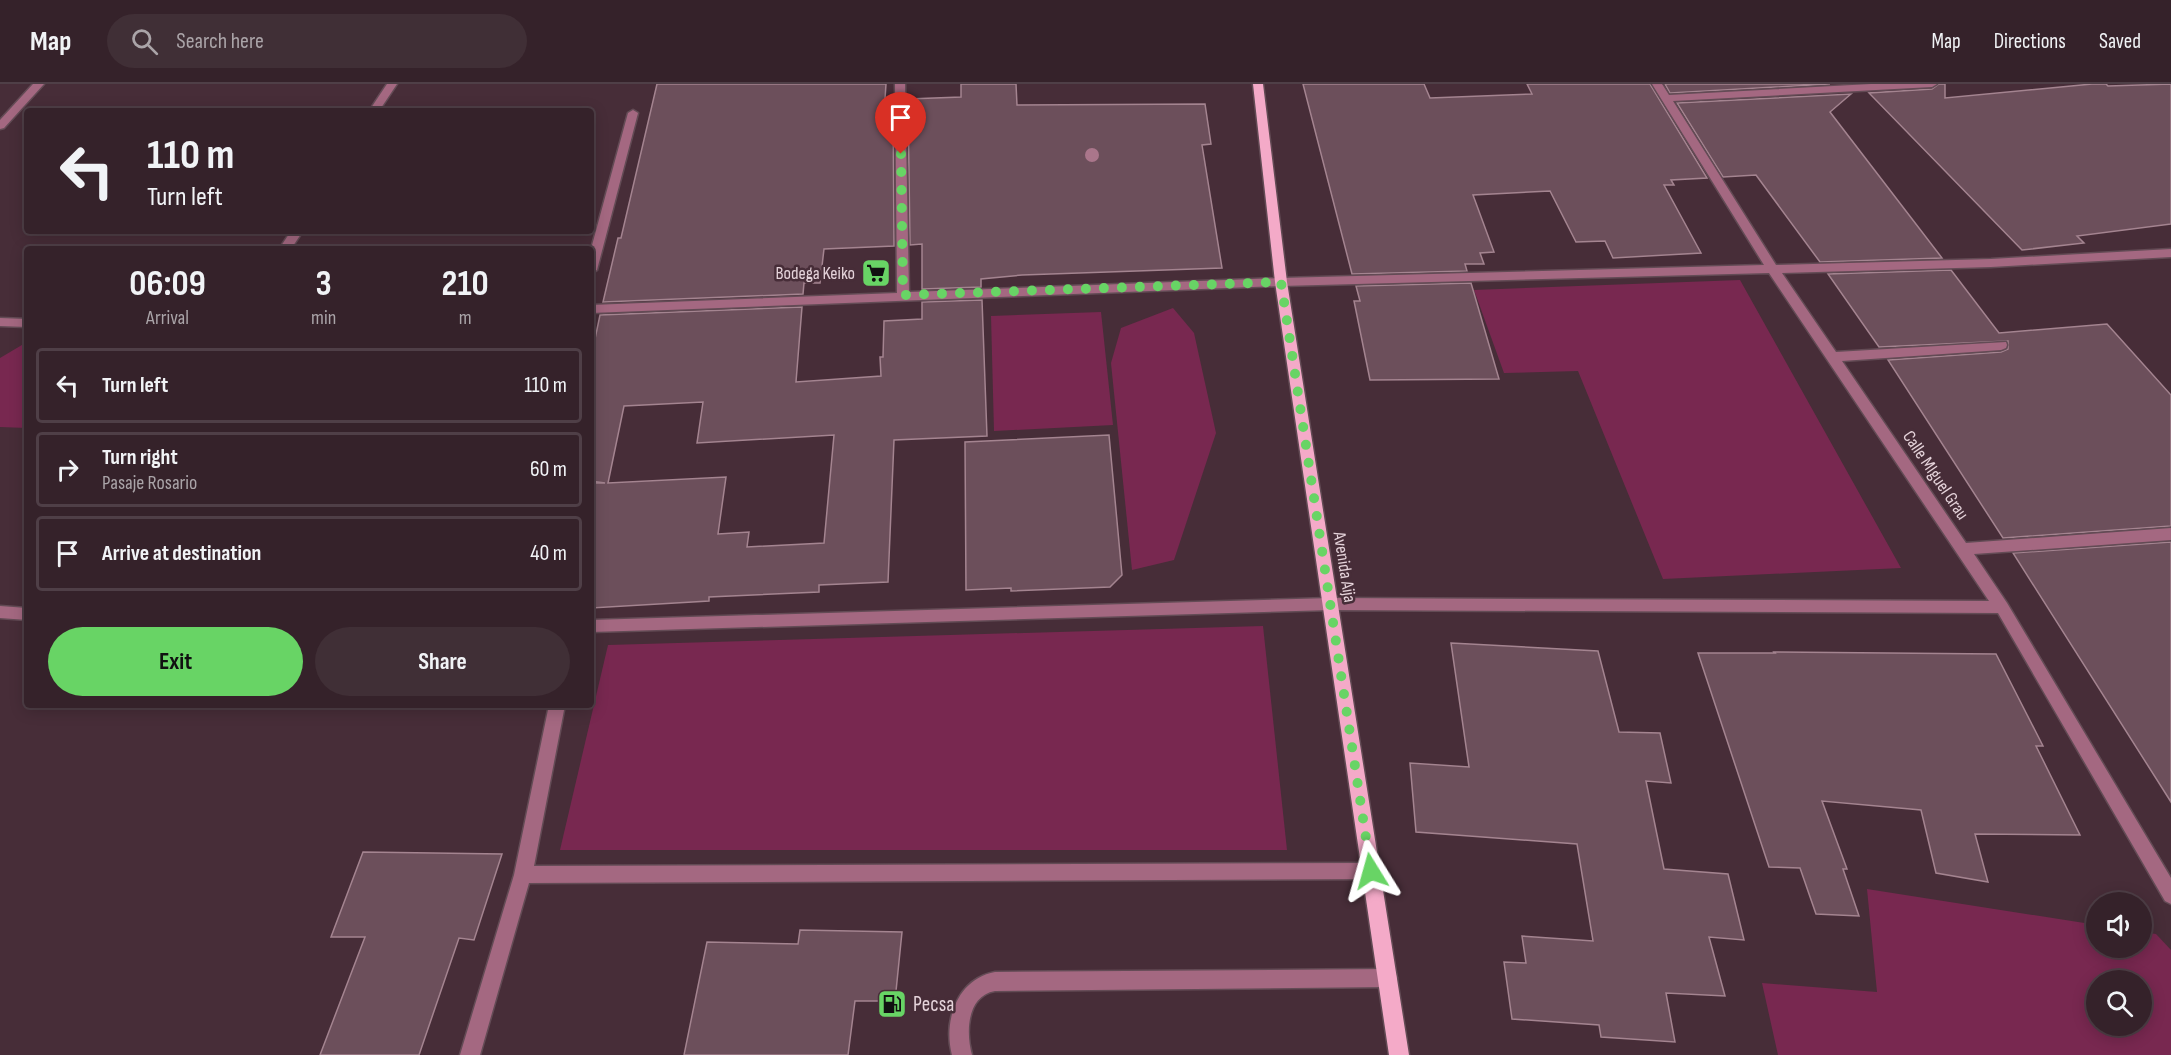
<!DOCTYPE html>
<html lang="en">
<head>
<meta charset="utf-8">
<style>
  :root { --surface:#35222a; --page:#402f36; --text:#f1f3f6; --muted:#aaa4a8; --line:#4f3f47; --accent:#68d465 }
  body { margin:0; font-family:"Sofia Sans Condensed",sans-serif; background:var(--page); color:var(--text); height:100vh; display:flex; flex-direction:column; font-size:22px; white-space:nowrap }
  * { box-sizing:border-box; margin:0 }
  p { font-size:20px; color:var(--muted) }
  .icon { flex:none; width:33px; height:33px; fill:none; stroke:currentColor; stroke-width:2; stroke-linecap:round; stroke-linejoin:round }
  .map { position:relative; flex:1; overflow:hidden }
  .details { position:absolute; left:24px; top:162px; width:570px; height:462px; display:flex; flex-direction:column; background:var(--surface); border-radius:6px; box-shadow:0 3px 15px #0003,0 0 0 2px var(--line) }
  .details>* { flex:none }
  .top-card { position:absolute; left:24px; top:24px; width:570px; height:126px; border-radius:6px; box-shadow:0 3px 15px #0003,0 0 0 2px var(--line); background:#35222a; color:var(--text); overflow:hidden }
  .controls { position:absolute; left:2086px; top:808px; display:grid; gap:12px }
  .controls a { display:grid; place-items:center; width:66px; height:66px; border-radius:50%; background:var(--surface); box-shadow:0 3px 15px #0003,0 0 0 2px var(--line); font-size:30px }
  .pin { position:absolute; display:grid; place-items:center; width:51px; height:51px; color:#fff; margin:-62px -26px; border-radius:50% 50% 50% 0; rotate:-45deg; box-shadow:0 0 6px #0007 }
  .pin .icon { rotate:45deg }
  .me { position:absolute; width:66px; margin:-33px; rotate:352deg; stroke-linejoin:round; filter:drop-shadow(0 0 4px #0008) }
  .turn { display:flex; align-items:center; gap:21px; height:126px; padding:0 24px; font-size:27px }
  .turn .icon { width:78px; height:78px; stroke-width:2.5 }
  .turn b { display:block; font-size:42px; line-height:51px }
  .eta { display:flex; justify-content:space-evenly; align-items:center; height:102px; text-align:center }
  .eta b { font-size:36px; font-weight:700; line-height:42px }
  .button { display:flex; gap:12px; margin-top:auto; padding:12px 24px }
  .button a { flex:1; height:69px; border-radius:36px; background:var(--accent); color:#111; font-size:24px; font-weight:700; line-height:69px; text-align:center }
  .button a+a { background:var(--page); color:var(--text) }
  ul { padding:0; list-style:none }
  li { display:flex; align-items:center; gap:18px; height:75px; margin:0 12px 9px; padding:0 12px; border:3px solid var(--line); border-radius:6px }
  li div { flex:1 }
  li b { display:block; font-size:22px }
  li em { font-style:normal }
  header { display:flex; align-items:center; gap:36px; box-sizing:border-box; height:84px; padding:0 30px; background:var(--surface); border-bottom:2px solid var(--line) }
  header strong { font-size:28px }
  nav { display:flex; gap:33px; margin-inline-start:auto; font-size:21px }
  .search { width:420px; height:54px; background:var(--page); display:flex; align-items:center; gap:15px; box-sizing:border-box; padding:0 21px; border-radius:33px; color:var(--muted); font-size:22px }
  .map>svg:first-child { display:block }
  .green { fill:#782850; fill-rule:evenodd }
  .building { fill:#6c4f5b; stroke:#a48490; stroke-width:1.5; fill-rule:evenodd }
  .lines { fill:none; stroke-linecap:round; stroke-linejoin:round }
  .minor-casing { stroke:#634b55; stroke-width:3 }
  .major-casing { stroke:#634b55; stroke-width:3 }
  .minor { fill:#a46881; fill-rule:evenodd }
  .major { fill:#f4aac8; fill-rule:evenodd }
  .tree { fill:#aa768b }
  .route { stroke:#68d465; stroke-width:10; stroke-dasharray:0 18 }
  .labels { text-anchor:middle; stroke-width:5; stroke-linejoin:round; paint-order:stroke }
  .poi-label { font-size:18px; fill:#e5d3da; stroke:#472d38; text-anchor:end }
  .street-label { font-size:18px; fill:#e5d3da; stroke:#472d38 }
  .near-poi-label { font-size:21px; fill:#e5d3da; stroke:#472d38; text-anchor:start }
</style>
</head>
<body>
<header>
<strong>Map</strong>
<div class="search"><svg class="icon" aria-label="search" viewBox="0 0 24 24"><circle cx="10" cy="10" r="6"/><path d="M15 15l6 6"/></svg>Search here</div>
<nav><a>Map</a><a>Directions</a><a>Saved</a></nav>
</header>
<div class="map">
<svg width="2171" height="971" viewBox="0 0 2171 971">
  <rect width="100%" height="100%" fill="#472d38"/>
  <g class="green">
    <polygon points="1740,196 1901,484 1663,495 1578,287 1504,289 1474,206"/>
    <polygon points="1173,224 1194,249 1216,349 1174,476 1132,486 1111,279 1121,244"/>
    <polygon points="1101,228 1113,341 994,347 991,232"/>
    <polygon points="27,258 27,344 0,343 0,274"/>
    <polygon points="1263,542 1287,766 560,766 608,561"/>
    <path d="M1867,805l230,36v23h45v-16l14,2 15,16v105h-393l-16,-72 115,9zM2097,897h45v45h-45z"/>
  </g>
  <g class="building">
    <polygon points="657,0 886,0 885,15 893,15 894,162 824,165 820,199 804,199 803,210 603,218 618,154 621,154"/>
    <polygon points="961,0 1016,0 1017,21 1205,20 1211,60 1202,61 1222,184 1022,191 981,195 981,203 922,205 922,160 910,161 908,15 961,13"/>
    <polygon points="1303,0 1424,0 1430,14 1532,10 1527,0 1650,0 1707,94 1671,96 1674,101 1664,101 1701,169 1613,174 1605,157 1576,158 1550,107 1473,111 1494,168 1480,169 1484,180 1465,180 1467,187 1352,190"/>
    <polygon points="1665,0 1830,0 1670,9"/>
    <polygon points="1939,0 1945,0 1945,14 2092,0 2106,0 2108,2 2171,0 2171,140 2077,152 2084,159 2022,166 1869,9 1932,5"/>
    <polygon points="1851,10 1830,28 1942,174 1820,178 1756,91 1723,93 1677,19"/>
    <polygon points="1951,186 1999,249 2107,240 2171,311 2171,442 2003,454 1888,276 2001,268 2008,265 2008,257 1879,263 1828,190"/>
    <polygon points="1471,199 1499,295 1370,296 1354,217 1360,217 1356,202"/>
    <path d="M982,216l5,136 -93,4 -6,142 -69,3v7l-110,5v4l-118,7v-125h14l-14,-2v-141l4,-1 5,-24 202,-8 -6,75 85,-6 -1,-19h3l1,-36 38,-2v-17zM703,318l-6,41 137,-8 -10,108 -77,4 2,-15 -31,2 8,-57 -118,6 16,-77z"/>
    <polygon points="1109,351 1122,491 1110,503 1011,507 1011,504 966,506 965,358"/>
    <polygon points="2171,458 2171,718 2013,469"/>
    <polygon points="1451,559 1598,567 1619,648 1660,649 1671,699 1646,697 1664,785 1728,790 1744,856 1709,853 1725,912 1666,909 1675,958 1601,953 1599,941 1512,935 1504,878 1526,879 1522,852 1593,857 1577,760 1416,748 1410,679 1469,683"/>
    <polygon points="1774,568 1996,570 2043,662 2036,662 2080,751 1975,750 1988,798 1936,789 1921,726 1822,717 1847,785 1843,785 1859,832 1816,830 1800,784 1769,783 1698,569 1775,569"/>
    <polygon points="363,768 502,770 474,856 459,854 419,971 320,971 365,853 331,853"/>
    <polygon points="800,846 902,848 895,917 855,917 848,971 684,971 707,858 798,860"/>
  </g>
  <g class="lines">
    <g class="minor-casing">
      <g id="minor">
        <polygon points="33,0 44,0 4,44 0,45 0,36"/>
        <polygon points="387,0 397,0 379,27 369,27"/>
        <polygon points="895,0 905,0 909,208 1281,194 1764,181 1652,0 1662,0 1669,11 1871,0 1937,0 1932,3 1673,17 1776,181 1991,175 2171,165 2171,173 1991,183 1782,189 1836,268 2006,258 2007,261 2006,264 2001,266 1842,277 1966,459 2171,444 2171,456 1974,470 2007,519 2171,794 2171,820 2165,817 1998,529 1331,526 591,548 591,536 1331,514 1989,517 1769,189 1281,202 591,229 591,221 897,209"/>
        <polygon points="633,26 638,29 597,186 591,190 591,165 628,29"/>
        <polygon points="291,147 303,147 291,165 279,165"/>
        <polygon points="0,234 27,235 27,243 0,242"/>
        <polygon points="0,522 27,524 27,536 0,534"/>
        <polygon points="549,621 565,621 534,782 1371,779 1377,781 1380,787 1377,793 1371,795 529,799 480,971 460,971 514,791"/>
        <path d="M1388,885l7,2 2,7 -2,7 -7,2 -393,4c-29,5 -29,43 -23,64h-20c-9,-34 5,-76 43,-83z"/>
      </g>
    </g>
    <g class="major-casing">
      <polygon id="major" points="1253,0 1263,0 1287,198 1409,971 1389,971 1275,198"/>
    </g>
    <use href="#minor" class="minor"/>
    <use href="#major" class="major"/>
  </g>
  <circle class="tree" cx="1092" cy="71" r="7"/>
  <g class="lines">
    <polyline class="route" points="901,70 903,211 1281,198 1371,787"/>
  </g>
  <defs>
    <g id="supermarket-square" transform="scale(1.5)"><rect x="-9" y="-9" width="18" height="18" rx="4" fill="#68d465" stroke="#472d38"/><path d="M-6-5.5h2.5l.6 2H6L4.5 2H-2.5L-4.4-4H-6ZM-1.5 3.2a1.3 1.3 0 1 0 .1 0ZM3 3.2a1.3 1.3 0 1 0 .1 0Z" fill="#111"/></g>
    <g id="fuel-square" transform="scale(1.5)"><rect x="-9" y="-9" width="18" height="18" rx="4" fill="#68d465" stroke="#472d38"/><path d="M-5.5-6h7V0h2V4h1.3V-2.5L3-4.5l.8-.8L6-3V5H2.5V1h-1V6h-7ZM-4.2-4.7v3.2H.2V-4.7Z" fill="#111"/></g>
  </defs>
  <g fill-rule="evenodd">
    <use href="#supermarket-square" x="876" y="189"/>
    <use href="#fuel-square" x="892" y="920"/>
  </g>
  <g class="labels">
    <g class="poi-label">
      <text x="855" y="195">Bodega Keiko</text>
    </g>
    <g class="street-label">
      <text transform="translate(1936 391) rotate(56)" y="6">Calle MIguel Grau</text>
      <text transform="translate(1345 483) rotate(81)" y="6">Avenida Aija</text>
    </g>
    <g class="near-poi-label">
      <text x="913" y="927">Pecsa</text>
    </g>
  </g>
</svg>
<div class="controls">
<a><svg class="icon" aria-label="sound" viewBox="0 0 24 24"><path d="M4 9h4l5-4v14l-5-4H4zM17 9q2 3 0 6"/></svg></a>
<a><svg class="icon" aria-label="search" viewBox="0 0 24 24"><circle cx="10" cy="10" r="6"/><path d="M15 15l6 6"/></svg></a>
</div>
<div class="pin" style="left:901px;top:70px;background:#d93025"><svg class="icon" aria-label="arrive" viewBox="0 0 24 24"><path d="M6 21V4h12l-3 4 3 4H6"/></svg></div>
<svg class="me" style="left:1371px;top:787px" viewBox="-20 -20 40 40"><path d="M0-17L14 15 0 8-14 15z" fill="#68d465" stroke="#fff" stroke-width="4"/></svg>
<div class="top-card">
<div class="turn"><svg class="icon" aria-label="left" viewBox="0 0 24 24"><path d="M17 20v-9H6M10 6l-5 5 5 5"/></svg><div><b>110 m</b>Turn left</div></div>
</div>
<section class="details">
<div class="eta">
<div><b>06:09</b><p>Arrival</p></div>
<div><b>3</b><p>min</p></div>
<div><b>210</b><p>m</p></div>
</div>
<ul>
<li><svg class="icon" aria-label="left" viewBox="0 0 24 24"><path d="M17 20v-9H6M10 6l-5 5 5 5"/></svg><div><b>Turn left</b></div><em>110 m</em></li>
<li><svg class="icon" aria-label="right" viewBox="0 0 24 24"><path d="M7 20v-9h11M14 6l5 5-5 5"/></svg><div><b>Turn right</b><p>Pasaje Rosario</p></div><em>60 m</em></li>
<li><svg class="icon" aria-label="arrive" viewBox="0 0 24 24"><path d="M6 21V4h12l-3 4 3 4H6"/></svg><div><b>Arrive at destination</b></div><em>40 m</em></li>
</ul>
<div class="button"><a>Exit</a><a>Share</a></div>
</section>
</div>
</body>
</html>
